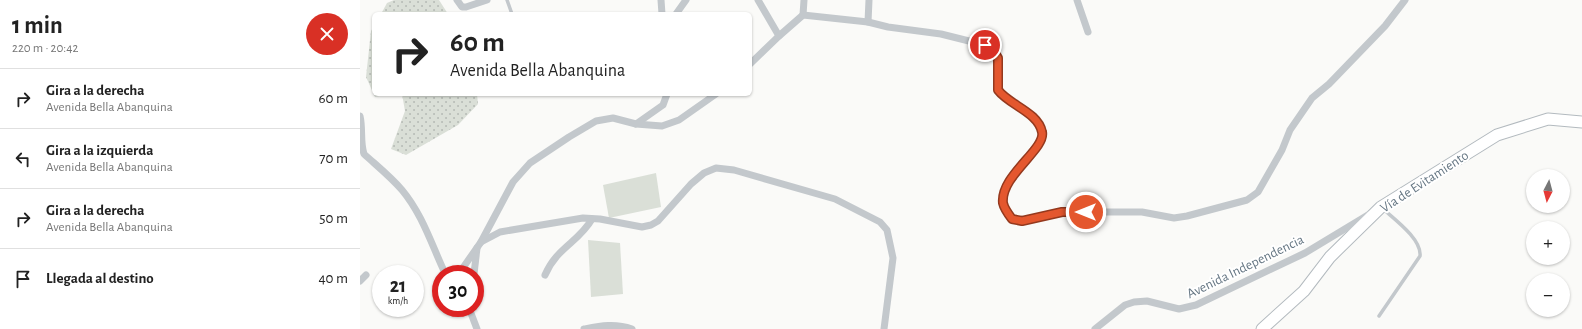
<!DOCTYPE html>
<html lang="es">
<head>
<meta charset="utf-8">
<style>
  :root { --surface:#fff; --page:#f2f2f2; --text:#222; --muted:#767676; --line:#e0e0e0 }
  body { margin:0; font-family:"Alegreya Sans",sans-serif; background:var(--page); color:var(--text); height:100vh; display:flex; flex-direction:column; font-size:15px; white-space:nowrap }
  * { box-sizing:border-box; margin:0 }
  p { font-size:13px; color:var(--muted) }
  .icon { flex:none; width:22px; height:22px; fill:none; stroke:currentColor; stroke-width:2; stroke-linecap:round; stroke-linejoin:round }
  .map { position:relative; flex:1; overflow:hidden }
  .drawer { display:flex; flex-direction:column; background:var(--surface); width:360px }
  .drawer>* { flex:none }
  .banner { position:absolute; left:12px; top:12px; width:380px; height:84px; border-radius:6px; box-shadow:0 1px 3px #0004; background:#fff; color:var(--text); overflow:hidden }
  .needle { width:26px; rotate:186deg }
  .buttons { position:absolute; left:1166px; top:169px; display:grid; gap:8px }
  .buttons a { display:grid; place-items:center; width:44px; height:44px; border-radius:50%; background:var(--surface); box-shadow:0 1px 3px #0004; font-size:20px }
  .speed { position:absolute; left:12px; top:265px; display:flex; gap:8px; font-size:20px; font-weight:700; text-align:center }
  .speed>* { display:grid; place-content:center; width:52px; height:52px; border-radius:50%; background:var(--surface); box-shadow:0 1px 3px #0004; line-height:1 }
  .speed small { font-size:10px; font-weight:400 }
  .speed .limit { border:6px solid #d22; background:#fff; color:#111 }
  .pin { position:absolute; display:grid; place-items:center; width:34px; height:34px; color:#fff; margin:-17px; border:2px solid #fff; border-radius:50%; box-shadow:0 1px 4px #0007 }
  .me { position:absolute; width:44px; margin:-22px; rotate:270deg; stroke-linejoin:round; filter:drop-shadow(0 0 3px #0008) }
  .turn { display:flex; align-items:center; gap:14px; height:84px; padding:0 12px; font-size:18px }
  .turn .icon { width:52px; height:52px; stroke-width:2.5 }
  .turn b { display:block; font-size:28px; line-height:34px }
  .round { display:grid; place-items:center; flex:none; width:42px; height:42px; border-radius:21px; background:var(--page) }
  .headline { display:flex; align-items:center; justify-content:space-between; height:68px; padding:0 12px }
  h1 { font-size:24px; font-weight:600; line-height:30px }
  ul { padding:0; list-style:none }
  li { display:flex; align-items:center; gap:12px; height:60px; padding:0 12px; border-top:1px solid var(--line) }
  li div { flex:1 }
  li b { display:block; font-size:15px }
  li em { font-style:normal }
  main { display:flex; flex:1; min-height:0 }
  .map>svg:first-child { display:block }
  .garden { fill:url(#garden-dots) }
  .pitch { fill:#dadfd7 }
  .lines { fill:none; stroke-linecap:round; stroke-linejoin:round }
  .secondary-casing { stroke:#b3babf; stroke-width:13 }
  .service { stroke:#c3c8cc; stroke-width:3.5 }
  .minor { stroke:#c3c8cc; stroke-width:7 }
  .secondary { stroke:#fff; stroke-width:11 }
  .route-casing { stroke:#94391e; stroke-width:10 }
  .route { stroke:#e4572e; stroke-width:7 }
  .labels { text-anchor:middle; stroke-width:4; stroke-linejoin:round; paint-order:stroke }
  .street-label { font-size:14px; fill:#657683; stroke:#fff }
</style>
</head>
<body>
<main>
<section class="drawer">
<div class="headline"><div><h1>1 min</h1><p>220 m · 20:42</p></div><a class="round" style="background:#d93025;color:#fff"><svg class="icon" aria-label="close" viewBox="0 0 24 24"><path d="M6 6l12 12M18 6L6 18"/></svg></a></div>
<ul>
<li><svg class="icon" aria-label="right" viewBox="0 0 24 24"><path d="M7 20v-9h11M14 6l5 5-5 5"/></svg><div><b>Gira a la derecha</b><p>Avenida Bella Abanquina</p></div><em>60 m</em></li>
<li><svg class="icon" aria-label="left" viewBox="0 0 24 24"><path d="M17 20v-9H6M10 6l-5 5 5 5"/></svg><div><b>Gira a la izquierda</b><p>Avenida Bella Abanquina</p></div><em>70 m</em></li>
<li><svg class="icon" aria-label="right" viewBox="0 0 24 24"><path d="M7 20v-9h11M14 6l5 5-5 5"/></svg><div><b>Gira a la derecha</b><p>Avenida Bella Abanquina</p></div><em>50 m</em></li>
<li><svg class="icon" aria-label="arrive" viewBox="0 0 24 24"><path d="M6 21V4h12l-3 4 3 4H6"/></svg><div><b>Llegada al destino</b></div><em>40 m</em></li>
</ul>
</section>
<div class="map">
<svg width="1222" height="329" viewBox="0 0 1222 329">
  <defs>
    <pattern id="garden-dots" width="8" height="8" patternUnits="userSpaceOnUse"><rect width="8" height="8" fill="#dadfd7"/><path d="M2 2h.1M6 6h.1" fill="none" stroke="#b4b9b4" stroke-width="1.8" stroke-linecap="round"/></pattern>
  </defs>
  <rect width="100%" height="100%" fill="#fafaf8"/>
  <g class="garden">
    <polygon points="34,0 79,0 88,14 21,14 27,3"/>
    <polygon points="14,26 14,94 28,94 15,97 6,77 11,31"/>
    <polygon points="42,94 117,94 118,104 98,125 46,155 31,149 45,111"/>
  </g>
  <g class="pitch">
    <polygon points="296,173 301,207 249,218 243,185"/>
    <polygon points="228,240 260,243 263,294 231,297"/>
  </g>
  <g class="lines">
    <g class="secondary-casing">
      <polyline id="secondary" points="902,329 944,291 970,257 1021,207 1137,135 1188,119 1222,122"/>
    </g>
    <g class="service">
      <polyline points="147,0 152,14"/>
      <path d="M1019,316l41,-60c2,-17 -26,-37 -38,-48"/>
    </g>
    <g class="minor">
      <polyline points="97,0 102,7 106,7 127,0"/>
      <polyline points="301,0 302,14"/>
      <polyline points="398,0 419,36"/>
      <polyline points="717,0 728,32"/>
      <polyline points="316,14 326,0"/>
      <polyline points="443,15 444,0"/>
      <polyline points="508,22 509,0"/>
      <path d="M390,64l29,-28 24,-21 65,7 20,5 53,7 44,11 8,5 5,8v32c11,15 40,23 44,42 4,17 -42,43 -39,71 1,5 6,12 9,16l10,2 40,-9h80l32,6 13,-2 60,-16 11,-8 24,-42 8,-20 22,-32 17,-14 56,-58 20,-26"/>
      <path d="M0,116c3,12 0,26 4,38 12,11 27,23 38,36 20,24 29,53 42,81l11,3 5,-2 21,-30 19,-10 83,-14 17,1 42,8 9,-2 7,-4 33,-37 13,-11 12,-5 18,2 101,29 45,23 7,8 6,28 -9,71"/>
      <polyline points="276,124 303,105 307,94"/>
      <polyline points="121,242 153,182 170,163 209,137 236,121 253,118 276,124 302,126 319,120 356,94"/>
      <polyline points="114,274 117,248"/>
      <path d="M185,275c12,-28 34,-33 47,-56"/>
      <polyline points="0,281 6,275"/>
      <polyline points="109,308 117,329"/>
      <path d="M224,329c16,-3 31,-6 48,0"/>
      <polyline points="735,329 765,305 774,302 787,301 819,309 836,305 945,253 1008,215"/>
    </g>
    <use href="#secondary" class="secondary"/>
  </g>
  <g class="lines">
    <g class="route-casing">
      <path id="route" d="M625,45l8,5 5,8v32c11,15 40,22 44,42 4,17 -42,44 -39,71 1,5 6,12 9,16l10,2 40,-9h24"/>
    </g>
    <use href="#route" class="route"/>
  </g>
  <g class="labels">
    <g class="street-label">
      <text transform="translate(1064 181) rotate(-33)" y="5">Vía de Evitamiento</text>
      <text transform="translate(885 266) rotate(-26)" y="5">Avenida Independencia</text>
    </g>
  </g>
</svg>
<div class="buttons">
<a><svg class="needle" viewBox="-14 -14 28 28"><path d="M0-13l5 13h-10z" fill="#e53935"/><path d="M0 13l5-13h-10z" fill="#767676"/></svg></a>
<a>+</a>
<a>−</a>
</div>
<div class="speed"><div>21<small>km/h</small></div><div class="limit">30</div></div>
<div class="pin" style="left:625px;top:45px;background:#d93025"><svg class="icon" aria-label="arrive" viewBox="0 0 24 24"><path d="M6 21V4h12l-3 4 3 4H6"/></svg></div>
<svg class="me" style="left:726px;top:212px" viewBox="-20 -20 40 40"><circle r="17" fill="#e4572e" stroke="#fff" stroke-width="3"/><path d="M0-11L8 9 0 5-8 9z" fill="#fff"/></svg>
<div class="banner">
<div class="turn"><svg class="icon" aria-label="right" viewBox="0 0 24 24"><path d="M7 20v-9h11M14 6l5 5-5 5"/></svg><div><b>60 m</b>Avenida Bella Abanquina</div></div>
</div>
</div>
</main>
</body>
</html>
